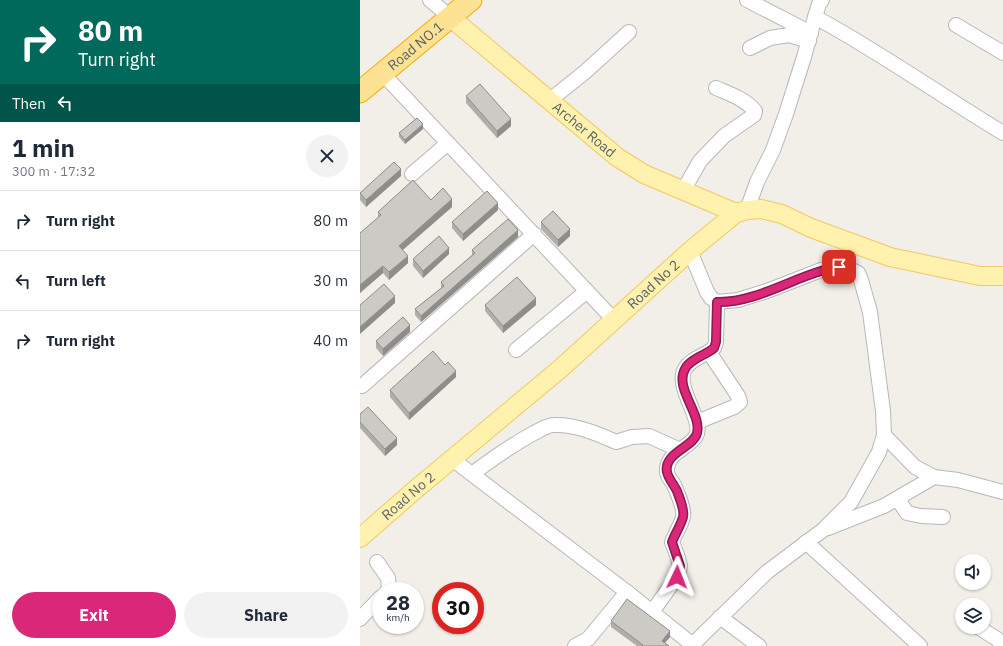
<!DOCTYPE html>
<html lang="en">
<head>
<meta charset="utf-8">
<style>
  :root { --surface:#fff; --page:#f2f2f3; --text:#1f2937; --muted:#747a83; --line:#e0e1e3; --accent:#db2777 }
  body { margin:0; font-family:"IBM Plex Sans",sans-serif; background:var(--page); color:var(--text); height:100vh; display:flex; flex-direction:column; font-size:15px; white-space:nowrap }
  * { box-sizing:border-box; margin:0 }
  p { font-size:13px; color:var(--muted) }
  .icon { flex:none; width:22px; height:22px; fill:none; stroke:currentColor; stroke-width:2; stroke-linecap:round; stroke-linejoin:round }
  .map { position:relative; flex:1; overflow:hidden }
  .panel { display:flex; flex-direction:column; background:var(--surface); width:360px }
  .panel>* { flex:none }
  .banner { background:#00695c; color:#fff; overflow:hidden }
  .buttons { position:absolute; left:595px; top:554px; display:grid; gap:8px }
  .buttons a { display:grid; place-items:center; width:36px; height:36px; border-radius:50%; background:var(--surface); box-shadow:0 1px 3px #0004; font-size:20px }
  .speed { position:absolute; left:12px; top:582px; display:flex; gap:8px; font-size:20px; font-weight:700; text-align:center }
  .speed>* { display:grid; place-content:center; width:52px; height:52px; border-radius:50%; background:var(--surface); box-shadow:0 1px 3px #0004; line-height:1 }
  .speed small { font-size:10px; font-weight:400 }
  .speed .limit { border:6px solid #d22; background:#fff; color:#111 }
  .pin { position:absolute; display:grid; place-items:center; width:34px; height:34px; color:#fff; margin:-17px; border-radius:8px; box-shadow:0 2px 6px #0006 }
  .me { position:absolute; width:44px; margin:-22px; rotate:2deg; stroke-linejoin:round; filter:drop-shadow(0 0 3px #0008) }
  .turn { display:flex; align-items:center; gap:14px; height:84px; padding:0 12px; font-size:18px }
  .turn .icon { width:52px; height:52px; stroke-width:2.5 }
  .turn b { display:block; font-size:28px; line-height:34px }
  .then { display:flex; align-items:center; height:38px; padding:0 12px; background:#0003; gap:8px; font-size:15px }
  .round { display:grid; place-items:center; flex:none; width:42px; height:42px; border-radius:21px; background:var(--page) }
  .summary { display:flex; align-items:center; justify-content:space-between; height:68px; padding:0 12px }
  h1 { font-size:24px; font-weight:700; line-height:30px }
  .button { display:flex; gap:8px; margin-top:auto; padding:8px 12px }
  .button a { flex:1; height:46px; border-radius:24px; background:var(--accent); color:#fff; font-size:16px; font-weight:700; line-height:46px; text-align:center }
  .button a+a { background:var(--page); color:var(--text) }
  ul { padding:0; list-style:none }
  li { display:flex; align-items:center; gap:12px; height:60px; padding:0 12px; border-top:1px solid var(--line) }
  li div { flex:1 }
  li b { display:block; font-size:15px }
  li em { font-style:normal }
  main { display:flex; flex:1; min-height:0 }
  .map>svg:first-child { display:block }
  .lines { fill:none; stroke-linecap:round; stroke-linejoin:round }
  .minor-casing { stroke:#b5b8bc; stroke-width:16 }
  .major-casing { stroke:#f2c960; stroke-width:20 }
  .highway-casing { stroke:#f9ab00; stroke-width:23 }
  .minor { stroke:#fff; stroke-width:14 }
  .major { stroke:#fff2af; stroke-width:18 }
  .highway { stroke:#fde293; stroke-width:21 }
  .wall { fill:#afaea9 }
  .shaded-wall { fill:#8f8d8a }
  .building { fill:#cccac5; stroke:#8f8d8a }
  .route-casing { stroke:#8e194d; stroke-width:10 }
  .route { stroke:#db2777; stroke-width:7 }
  .labels { text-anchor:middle; stroke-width:3; stroke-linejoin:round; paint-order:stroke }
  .street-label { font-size:14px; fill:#5f6368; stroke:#fff }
</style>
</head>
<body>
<main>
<section class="panel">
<div class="banner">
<div class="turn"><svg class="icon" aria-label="right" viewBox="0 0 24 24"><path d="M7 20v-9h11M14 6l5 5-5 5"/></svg><div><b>80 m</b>Turn right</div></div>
<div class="then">Then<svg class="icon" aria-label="left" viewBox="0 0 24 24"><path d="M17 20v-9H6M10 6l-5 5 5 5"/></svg></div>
</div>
<div class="summary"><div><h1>1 min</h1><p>300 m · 17:32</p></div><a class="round"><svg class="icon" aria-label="close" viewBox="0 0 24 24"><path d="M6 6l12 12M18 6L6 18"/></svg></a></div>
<ul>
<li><svg class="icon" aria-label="right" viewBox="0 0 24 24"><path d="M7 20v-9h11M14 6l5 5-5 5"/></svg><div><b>Turn right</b></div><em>80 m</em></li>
<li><svg class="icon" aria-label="left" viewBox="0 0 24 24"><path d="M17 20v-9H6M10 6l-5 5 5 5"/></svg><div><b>Turn left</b></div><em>30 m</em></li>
<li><svg class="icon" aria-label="right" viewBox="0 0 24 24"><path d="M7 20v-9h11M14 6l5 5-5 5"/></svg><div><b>Turn right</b></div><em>40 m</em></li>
</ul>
<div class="button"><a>Exit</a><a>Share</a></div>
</section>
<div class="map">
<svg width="643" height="646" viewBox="0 0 643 646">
  <rect width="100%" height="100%" fill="#f1efe8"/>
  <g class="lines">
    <g class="minor-casing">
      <g id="minor">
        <polyline points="70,0 90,17"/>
        <polyline points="387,0 451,33"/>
        <path d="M455,17c65,35 125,78 188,116"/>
        <polyline points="596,25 643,53"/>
        <polyline points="390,48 410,38 429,35 449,41"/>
        <polyline points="23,74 254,320"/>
        <polyline points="190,100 225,72 269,32"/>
        <polyline points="52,174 88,143"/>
        <path d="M323,191l17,-30 24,-25 30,-21 1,-4c-10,-12 -25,-17 -39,-23"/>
        <polyline points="387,210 397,182 413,150 426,114 444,57 455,17 459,4 462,0"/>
        <polyline points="330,251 347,292 351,298 357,302 378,300 407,291 461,270 479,267 490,269 498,273 501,280 510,312 523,411 524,435 519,452 491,502 463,530 407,572 331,646"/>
        <polyline points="156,350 227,291"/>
        <polyline points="2,386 174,234"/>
        <polyline points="337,422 374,407 380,402 378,396 349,352"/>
        <polyline points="524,435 555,467 574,477 598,480 643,492"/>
        <polyline points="92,459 267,592 334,646"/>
        <path d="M112,474c20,-15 40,-29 62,-41 6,-3 13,-8 20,-8 20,-1 45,9 62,17l16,-5 17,-1 31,14"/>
        <polyline points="540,498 541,504 547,513 561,516 583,517"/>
        <polyline points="468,528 524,506 574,477"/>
        <polyline points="446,542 560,646"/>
        <polyline points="17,562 28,578 29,588 27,591"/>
        <path d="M292,612l25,-35 2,-6 1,-5 -2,-8 -6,-16c3,-8 9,-17 11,-25 2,-8 -6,-25 -9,-32 -3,-5 -8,-10 -7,-16 1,-17 22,-21 29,-33 9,-15 -22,-49 -11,-67 5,-10 21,-14 29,-21l2,-6 1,-40"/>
        <polyline points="360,617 399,646"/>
        <polyline points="0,619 21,597"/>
        <polyline points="618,627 637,639 643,646"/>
        <polyline points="215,646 228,639 267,592"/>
      </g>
    </g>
    <g class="major-casing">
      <g id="major">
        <path id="s1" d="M90,17l167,140 27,17 92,39"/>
        <path id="s2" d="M0,538l56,-49 144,-120 130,-118 46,-38 11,-3 14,-1 21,5 29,14 79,29 90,19h23"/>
      </g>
    </g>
    <g class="highway-casing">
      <g id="highway">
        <path id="s3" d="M0,92l111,-92"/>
      </g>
    </g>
    <use href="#minor" class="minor"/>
    <use href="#major" class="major"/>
    <use href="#highway" class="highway"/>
  </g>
  <g class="wall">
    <polygon points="106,96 151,126 137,138 106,103"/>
    <polygon points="63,129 45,144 39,137 39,133"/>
    <polygon points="41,176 6,207 0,200 0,193"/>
    <polygon points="71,200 92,207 43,250 48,263 29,280 23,273 0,293 0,233 18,218 18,212"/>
    <polygon points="138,210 103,241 92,228 92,222"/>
    <polygon points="181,222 210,236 198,247 181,229"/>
    <polygon points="158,237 61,322 55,315 55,309 81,288 81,282 112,255 112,250"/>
    <polygon points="89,254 63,278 53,266 53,259"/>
    <polygon points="125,305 176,305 143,333 125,311"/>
    <polygon points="50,332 23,356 16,348 16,341"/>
    <polygon points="96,377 49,420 30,397 30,390"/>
    <polygon points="0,414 37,445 25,456 0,428"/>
    <polygon points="251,621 310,637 305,643 309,646 277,646 251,627"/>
  </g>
  <g class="shaded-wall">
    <polygon points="151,119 151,126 137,138 137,131"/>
    <polygon points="63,124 63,129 45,144 45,140"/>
    <polygon points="41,169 41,176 6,207 6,200"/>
    <polygon points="92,199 92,207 39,253 39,246"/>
    <polygon points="138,203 138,210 103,241 103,234"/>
    <polygon points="210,229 210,236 198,247 198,240"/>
    <polygon points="158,230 158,237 61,322 61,316"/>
    <polygon points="89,248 89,254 63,278 63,271"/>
    <polygon points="48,256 48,263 29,280 29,272"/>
    <polygon points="23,266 23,273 0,293 0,285"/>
    <polygon points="35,296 35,303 0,334 0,327"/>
    <polygon points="176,298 176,305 143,333 143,326"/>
    <polygon points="50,325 50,332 23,356 23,349"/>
    <polygon points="96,371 96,377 49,420 49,413"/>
    <polygon points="37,438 37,445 25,456 25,449"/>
    <polygon points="310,631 310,637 302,646 302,641"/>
  </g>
  <g class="building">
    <polygon points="120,84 151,119 137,131 106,96"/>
    <polygon points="57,118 63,124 45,140 39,133"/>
    <polygon points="34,162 41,169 6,200 0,193"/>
    <polygon points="53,180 71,200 83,188 92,199 39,246 48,256 29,272 23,266 0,285 0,233 21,215 18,212"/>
    <polygon points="127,191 138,203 103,234 92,222"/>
    <polygon points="193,211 210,229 198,240 181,222"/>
    <polygon points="148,219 158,230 61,316 55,309 84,286 81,282 115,253 112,250"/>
    <polygon points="79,236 89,248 63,271 53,259"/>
    <polygon points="157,277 176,298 143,326 125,305"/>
    <polygon points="24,284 35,296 0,327 0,305"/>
    <polygon points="43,317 50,325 23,349 16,341"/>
    <polygon points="73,351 85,365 88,362 96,371 49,413 30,390"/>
    <polygon points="8,407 37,438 25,449 0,422 0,414"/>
    <polygon points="267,599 310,631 302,641 309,646 282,646 283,645 251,621"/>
  </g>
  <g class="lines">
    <g class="route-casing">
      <path id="route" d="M317,577l3,-11 -8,-24c3,-8 9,-17 11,-25 2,-7 -4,-20 -6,-26 -3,-6 -9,-13 -10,-19 -4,-19 27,-25 30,-39 5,-19 -23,-45 -12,-64 5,-10 21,-14 29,-21l2,-6 1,-40c36,1 70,-21 104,-31 6,-2 12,-3 18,-4"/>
    </g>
    <use href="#route" class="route"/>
  </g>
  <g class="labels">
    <g class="street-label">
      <text dy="5" stroke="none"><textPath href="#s3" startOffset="72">Road NO.1</textPath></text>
      <text dy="5" stroke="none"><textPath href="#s1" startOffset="175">Archer Road</textPath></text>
      <text dy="5" stroke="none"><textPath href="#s2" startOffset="388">Road No 2</textPath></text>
      <text dy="5" stroke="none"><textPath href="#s2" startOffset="64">Road No 2</textPath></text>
    </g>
  </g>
</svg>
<div class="buttons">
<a><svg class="icon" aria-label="sound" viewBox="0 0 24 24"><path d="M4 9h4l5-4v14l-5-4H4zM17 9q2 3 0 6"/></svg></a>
<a><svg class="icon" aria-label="layers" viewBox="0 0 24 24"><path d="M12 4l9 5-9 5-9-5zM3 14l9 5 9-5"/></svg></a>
</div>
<div class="speed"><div>28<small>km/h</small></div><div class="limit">30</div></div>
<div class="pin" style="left:479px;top:267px;background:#d93025"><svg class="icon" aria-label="arrive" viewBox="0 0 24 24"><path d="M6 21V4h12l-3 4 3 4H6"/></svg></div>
<svg class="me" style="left:317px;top:577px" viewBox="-20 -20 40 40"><path d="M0-17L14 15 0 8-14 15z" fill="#db2777" stroke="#fff" stroke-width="4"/></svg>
</div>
</main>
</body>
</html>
